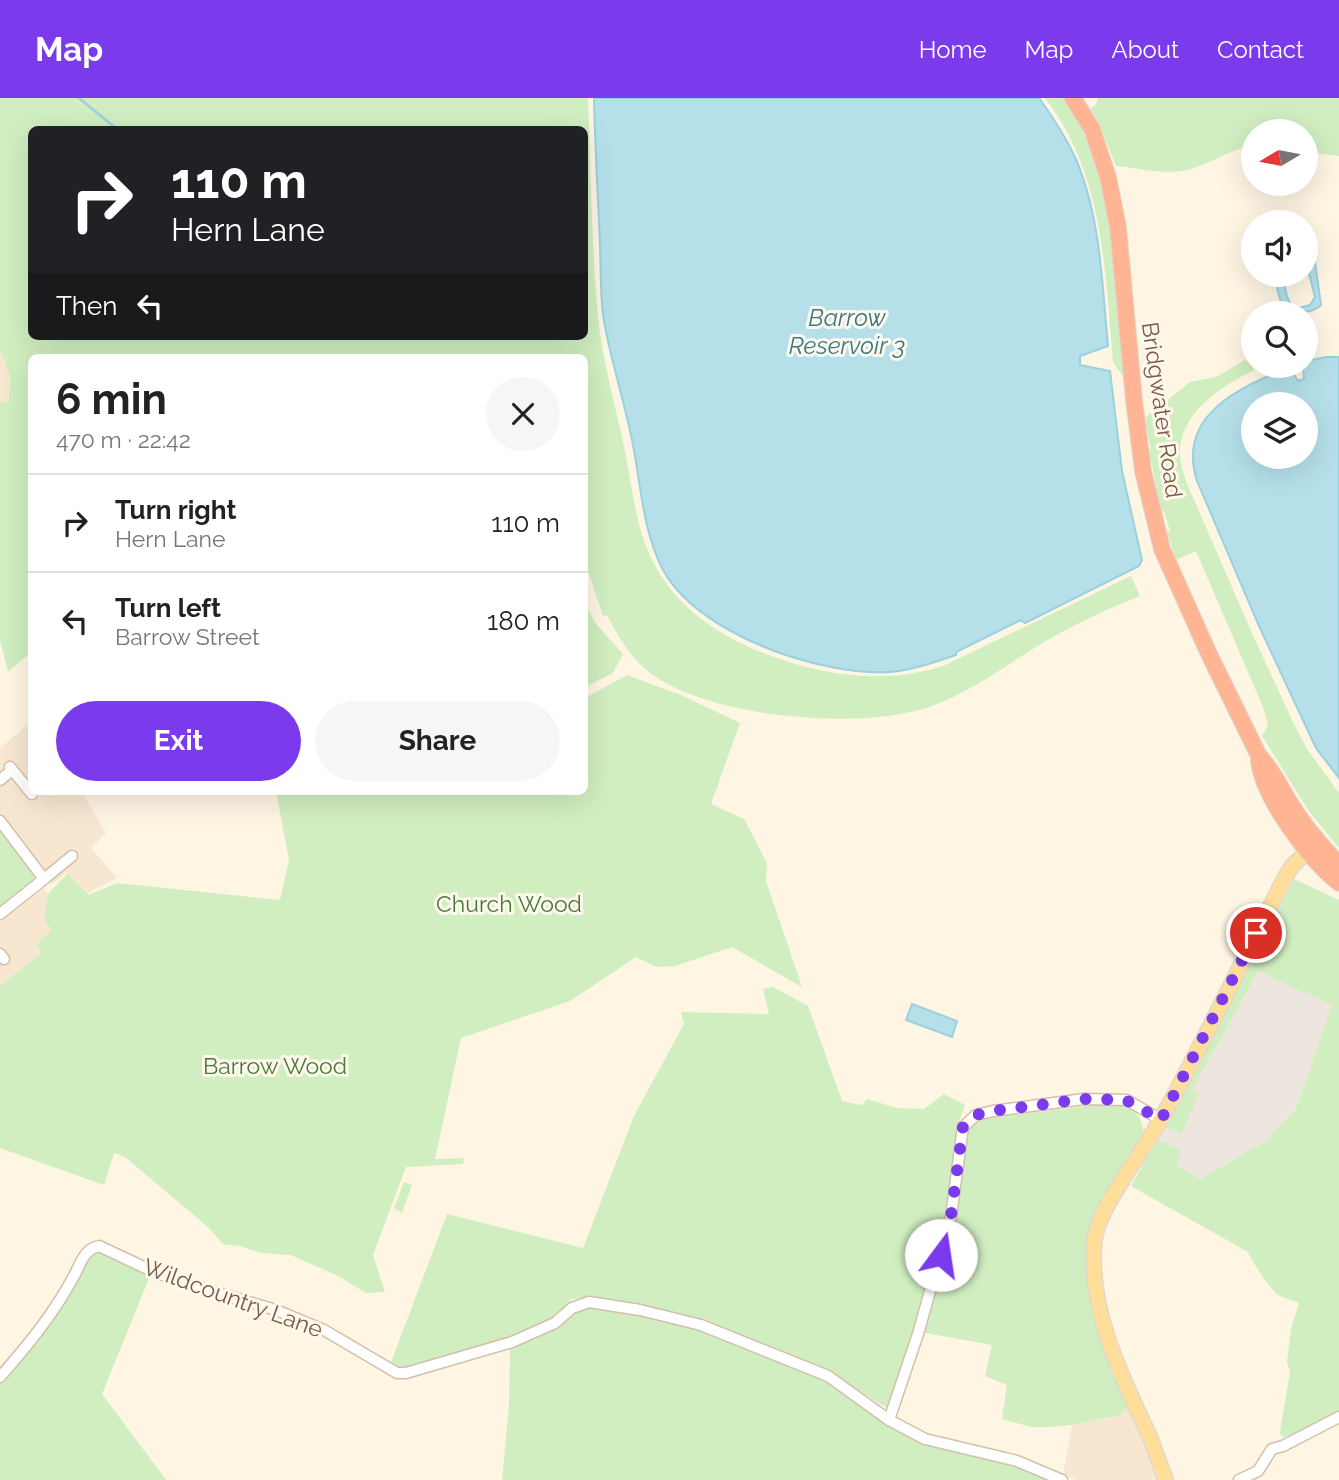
<!DOCTYPE html>
<html lang="en">
<head>
<meta charset="utf-8">
<style>
  :root { --surface:#fff; --page:#f6f6f6; --text:#222; --muted:#767676; --line:#e0e0e0; --accent:#7c3aed }
  body { margin:0; font-family:Raleway,sans-serif; background:var(--page); color:var(--text); height:100vh; display:flex; flex-direction:column; font-size:26px; white-space:nowrap }
  * { box-sizing:border-box; margin:0 }
  p { font-size:23px; color:var(--muted) }
  .icon { flex:none; width:38px; height:38px; fill:none; stroke:currentColor; stroke-width:2; stroke-linecap:round; stroke-linejoin:round }
  .map { position:relative; flex:1; overflow:hidden }
  .sheet { position:absolute; left:28px; top:256px; width:560px; height:441px; display:flex; flex-direction:column; background:var(--surface); border-radius:10px; box-shadow:0 7px 28px #0002 }
  .sheet>* { flex:none }
  .hud { position:absolute; left:28px; top:28px; width:560px; height:214px; border-radius:10px; box-shadow:0 7px 28px #0002; background:#202124; color:#fff; overflow:hidden }
  .needle { width:46px; rotate:260deg }
  .tools { position:absolute; left:1241px; top:21px; display:grid; gap:14px }
  .tools a { display:grid; place-items:center; width:77px; height:77px; border-radius:50%; background:var(--surface); box-shadow:0 7px 28px #0002; font-size:35px }
  .pin { position:absolute; display:grid; place-items:center; width:60px; height:60px; color:#fff; margin:-30px; border:4px solid #fff; border-radius:50%; box-shadow:0 2px 7px #0007 }
  .me { position:absolute; width:77px; margin:-38px; rotate:14deg; stroke-linejoin:round; filter:drop-shadow(0 0 5px #0008) }
  .turn { display:flex; align-items:center; gap:24px; height:147px; padding:0 28px; font-size:32px }
  .turn .icon { width:91px; height:91px; stroke-width:2.5 }
  .turn b { display:block; font-size:49px; line-height:60px }
  .then { display:flex; align-items:center; height:66px; padding:0 28px; background:#0003; gap:14px; font-size:26px }
  .round { display:grid; place-items:center; flex:none; width:74px; height:74px; border-radius:37px; background:var(--page) }
  .summary { display:flex; align-items:center; justify-content:space-between; height:119px; padding:0 28px }
  h1 { font-size:42px; font-weight:700; line-height:52px }
  .primary-button { display:flex; gap:14px; margin-top:auto; padding:14px 28px }
  .primary-button a { flex:1; height:80px; border-radius:42px; background:var(--accent); color:#fff; font-size:28px; font-weight:700; line-height:80px; text-align:center }
  .primary-button a+a { background:var(--page); color:var(--text) }
  ul { padding:0; list-style:none }
  li { display:flex; align-items:center; gap:21px; height:98px; padding:0 28px; border-top:2px solid var(--line) }
  li div { flex:1 }
  li b { display:block; font-size:26px }
  li em { font-style:normal }
  header { display:flex; align-items:center; gap:42px; box-sizing:border-box; height:98px; padding:0 35px; background:var(--accent); color:#fff }
  header strong { font-size:33px }
  nav { display:flex; gap:38px; margin-inline-start:auto; font-size:24px }
  .map>svg:first-child { display:block }
  .residential { fill:#f7e7d1 }
  .industrial { fill:#ede6de }
  .green { fill:#d0eec0; fill-rule:evenodd }
  .water { fill:#b5e0ea; stroke:#9bd0dd; stroke-width:2; fill-rule:evenodd }
  .lines { fill:none; stroke-linecap:round; stroke-linejoin:round }
  .stream { stroke:#9bd0dd; stroke-width:2.5 }
  .minor-casing { stroke:#d3bfab; stroke-width:13 }
  .major-casing { stroke:#dfd8d3; stroke-width:17 }
  .highway-casing { stroke:#dfd8d3; stroke-width:18 }
  .minor { stroke:#fff; stroke-width:10 }
  .major { stroke:#ffde9a; stroke-width:14 }
  .highway { stroke:#ffb594; stroke-width:16 }
  .route { stroke:#7c3aed; stroke-width:12; stroke-dasharray:0 21.6 }
  .labels { text-anchor:middle; stroke-width:6; stroke-linejoin:round; paint-order:stroke }
  .street-label { font-size:23px; fill:#795b46; stroke:#fff8ec }
  .park-label { font-size:23px; fill:#4a7a3b; stroke:#fff8ec }
  .water-label { font-size:24px; font-style:italic; fill:#3b7788; stroke:#fff8ec }
</style>
</head>
<body>
<header>
<strong>Map</strong>
<nav><a>Home</a><a>Map</a><a>About</a><a>Contact</a></nav>
</header>
<div class="map">
<svg width="1339" height="1382" viewBox="0 0 1339 1382">
  <rect width="100%" height="100%" fill="#fef5e3"/>
  <g class="residential">
    <polygon points="0,251 10,278 9,303 0,304"/>
    <polygon points="31,624 32,693 81,693 106,735 91,750 117,780 88,795 67,774 52,786 0,716 0,650"/>
    <polygon points="44,790 48,796 44,821 53,832 41,855 0,888 0,824"/>
    <polygon points="1129,1306 1144,1329 1159,1382 1077,1382 1063,1377 1072,1327 1120,1317"/>
  </g>
  <polygon class="industrial" points="1257,873 1333,906 1296,1009 1266,1043 1201,1081 1177,1068 1157,1042 1165,1029 1180,1035 1199,996 1192,992"/>
  <g class="green">
    <path d="M0,0h588c3,72 3,146 10,218 4,45 18,90 27,135 9,44 11,88 37,126 30,46 79,70 130,86 51,15 101,19 151,3l188,-90 9,20c-33,13 -65,28 -96,46 -38,23 -73,50 -115,65 -68,24 -231,11 -286,-40 -15,-14 -27,-34 -36,-52l-4,1 -18,-54 -1,-205h-552l-1,295 -23,20 -8,-32v-238l9,-1 1,-25 -10,-27zM32,32h552v206h-552z"/>
    <path d="M1045,0h20c52,83 50,185 59,280l-11,-16c-8,-91 -9,-188 -68,-264z"/>
    <path d="M1098,0h241v58l-33,-4v-21h-53v15c-25,3 -46,21 -72,25 -20,3 -45,-3 -65,-5l-19,-47 -7,-11 5,-2z"/>
    <path d="M1253,257v11h9c-33,16 -78,41 -82,82 -1,13 4,26 8,38l67,154 39,84 13,25 32,44v55l-31,-38 -46,-74 6,-11 -5,-18 -67,-156 -20,9 -9,-28 3,-1 -6,-20 -3,1 -12,-62h2l-7,-31 46,-37 26,-5z"/>
    <polygon points="585,506 596,526 623,556 613,575 585,589"/>
    <polygon points="627,577 683,598 740,625 711,706 744,721 767,765 766,783 802,889 732,849 675,868 657,869 636,859 570,903 461,940 435,1061 464,1060 463,1066 406,1069 373,1157 385,1194 366,1195 340,1179 291,1157 261,1155 240,1148 223,1146 208,1129 125,1059 114,1055 104,1087 0,1050 0,888 41,855 37,846 52,832 44,821 48,796 68,775 89,797 117,785 280,802 289,762 276,693 584,693 585,600"/>
    <path d="M0,729l35,45c2,16 -24,28 -35,37z"/>
    <path d="M1294,781l45,21v511c-15,7 -41,24 -56,26l-3,-3 1,-9 9,-53 -3,-10 4,-33 8,-26c-7,-3 -16,-5 -22,-9 -6,-4 -26,-34 -29,-42l-117,-66 26,-46 24,10 -4,16 24,13 65,-38 30,-33 36,-103 -74,-34 -66,119 7,4 -18,40 -16,-7z"/>
    <path d="M773,889l35,19 34,95 20,4 5,-6 30,9 27,1 20,-15 21,11 -8,22 -2,46 -6,40 -55,184 -7,11c-17,-10 -33,-22 -50,-31 -68,-36 -192,-84 -267,-78l-3,9 -7,7 -44,21 -110,33 -16,-4 57,-151 136,34 51,-132 50,-92 -3,-12 88,2 -6,-25z"/>
    <path d="M1094,1007c27,-1 47,-2 50,30l-45,77 2,123 13,40 15,29 -9,11 -48,10 -24,2h-17l-29,-8 5,-34 -22,-9 7,-31 -71,-13 48,-205 14,-8z"/>
    <polygon points="404,1084 412,1087 402,1115 394,1110"/>
    <path d="M100,1153l11,3 39,22 -48,118 64,86h-166v-100c19,-20 40,-39 55,-62 15,-21 23,-46 39,-66z"/>
    <polygon points="587,1208 640,1214 701,1231 747,1249 838,1289 906,1337 926,1346 993,1359 1056,1382 502,1382 509,1308 510,1250"/>
  </g>
  <g class="water">
    <path d="M594,0h445c15,21 29,42 39,66 23,58 24,121 30,182l-28,10v9l30,6 12,100 20,89 -3,6 -114,57 -4,-3 -65,32v3c-21,7 -43,15 -66,17 -70,4 -194,-38 -228,-104 -20,-40 -21,-85 -30,-128 -8,-40 -21,-79 -28,-119 -4,-24 -3,-50 -4,-75 -2,-49 -5,-99 -6,-148z"/>
    <path d="M1309,159l4,1 2,4 6,43c-9,9 -24,8 -37,8l-7,-25 -1,-13h10c-3,9 0,23 6,31l7,2 11,-3 5,-8 -6,-23 -3,-4v-9z"/>
    <path d="M1326,259h13v421l-23,-30 -57,-122 -62,-145c-21,-66 42,-93 92,-114l9,14 6,-2 -1,-13h3v-5zM1306,306v53h-53v-53z"/>
    <polygon points="912,906 957,923 952,939 906,922"/>
  </g>
  <g class="lines">
    <polyline class="stream" points="79,0 118,32"/>
    <g class="minor-casing">
      <g id="minor">
        <polyline points="10,669 32,696"/>
        <polyline points="0,682 12,672"/>
        <polyline points="0,723 44,781 0,816"/>
        <polyline points="44,781 72,758"/>
        <polyline points="0,856 4,861"/>
        <path d="M0,1279c29,-33 55,-65 75,-103 6,-12 10,-25 24,-28l53,25 36,13 88,26 48,20 73,43h9l106,-31 43,-19 17,-15 17,-6 51,8 61,15 127,51 61,44 36,19 92,22 45,19"/>
        <polyline points="889,1322 918,1236 951,1118 963,1029 976,1017 993,1013 1084,1001 1127,1002 1161,1022"/>
        <polyline points="1239,1382 1258,1373 1272,1351 1283,1348 1339,1319"/>
      </g>
    </g>
    <g class="major-casing">
      <path id="major" d="M1166,1382c-6,-15 -11,-30 -17,-45 -28,-59 -63,-130 -54,-198 5,-30 48,-86 65,-116 44,-79 83,-161 124,-242l8,-13 15,-14"/>
    </g>
    <g class="highway-casing">
      <g id="highway">
        <path d="M1073,0l19,31 16,48 10,50 16,173 9,71 19,78 47,105 50,102c13,13 19,27 28,42 14,24 32,46 52,66"/>
        <path d="M1259,663c4,37 51,99 80,122"/>
      </g>
    </g>
    <use href="#minor" class="minor"/>
    <use href="#major" class="major"/>
    <use href="#highway" class="highway"/>
  </g>
  <g class="lines">
    <polyline class="route" points="941,1157 951,1118 963,1028 975,1017 993,1013 1084,1001 1126,1002 1161,1022 1256,835"/>
  </g>
  <g class="labels">
    <g class="street-label">
      <text transform="translate(1162 312) rotate(82)" y="8">Bridgwater Road</text>
      <text transform="translate(233 1200) rotate(20)" y="8">Wildcountry Lane</text>
    </g>
    <g class="park-label">
      <text x="509" y="814">Church Wood</text>
      <text x="275" y="976">Barrow Wood</text>
    </g>
    <g class="water-label">
      <text x="847" y="228">Barrow<tspan x="847" dy="28">Reservoir 3</tspan></text>
    </g>
  </g>
</svg>
<div class="tools">
<a><svg class="needle" viewBox="-14 -14 28 28"><path d="M0-13l5 13h-10z" fill="#e53935"/><path d="M0 13l5-13h-10z" fill="#767676"/></svg></a>
<a><svg class="icon" aria-label="sound" viewBox="0 0 24 24"><path d="M4 9h4l5-4v14l-5-4H4zM17 9q2 3 0 6"/></svg></a>
<a><svg class="icon" aria-label="search" viewBox="0 0 24 24"><circle cx="10" cy="10" r="6"/><path d="M15 15l6 6"/></svg></a>
<a><svg class="icon" aria-label="layers" viewBox="0 0 24 24"><path d="M12 4l9 5-9 5-9-5zM3 14l9 5 9-5"/></svg></a>
</div>
<div class="pin" style="left:1256px;top:835px;background:#d93025"><svg class="icon" aria-label="arrive" viewBox="0 0 24 24"><path d="M6 21V4h12l-3 4 3 4H6"/></svg></div>
<svg class="me" style="left:941px;top:1157px" viewBox="-20 -20 40 40"><circle r="19" fill="#fff"/><path d="M0-13L10 11 0 6-10 11z" fill="#7c3aed"/></svg>
<div class="hud">
<div class="turn"><svg class="icon" aria-label="right" viewBox="0 0 24 24"><path d="M7 20v-9h11M14 6l5 5-5 5"/></svg><div><b>110 m</b>Hern Lane</div></div>
<div class="then">Then<svg class="icon" aria-label="left" viewBox="0 0 24 24"><path d="M17 20v-9H6M10 6l-5 5 5 5"/></svg></div>
</div>
<section class="sheet">
<div class="summary"><div><h1>6 min</h1><p>470 m · 22:42</p></div><a class="round"><svg class="icon" aria-label="close" viewBox="0 0 24 24"><path d="M6 6l12 12M18 6L6 18"/></svg></a></div>
<ul>
<li><svg class="icon" aria-label="right" viewBox="0 0 24 24"><path d="M7 20v-9h11M14 6l5 5-5 5"/></svg><div><b>Turn right</b><p>Hern Lane</p></div><em>110 m</em></li>
<li><svg class="icon" aria-label="left" viewBox="0 0 24 24"><path d="M17 20v-9H6M10 6l-5 5 5 5"/></svg><div><b>Turn left</b><p>Barrow Street</p></div><em>180 m</em></li>
</ul>
<div class="primary-button"><a>Exit</a><a>Share</a></div>
</section>
</div>
</body>
</html>
